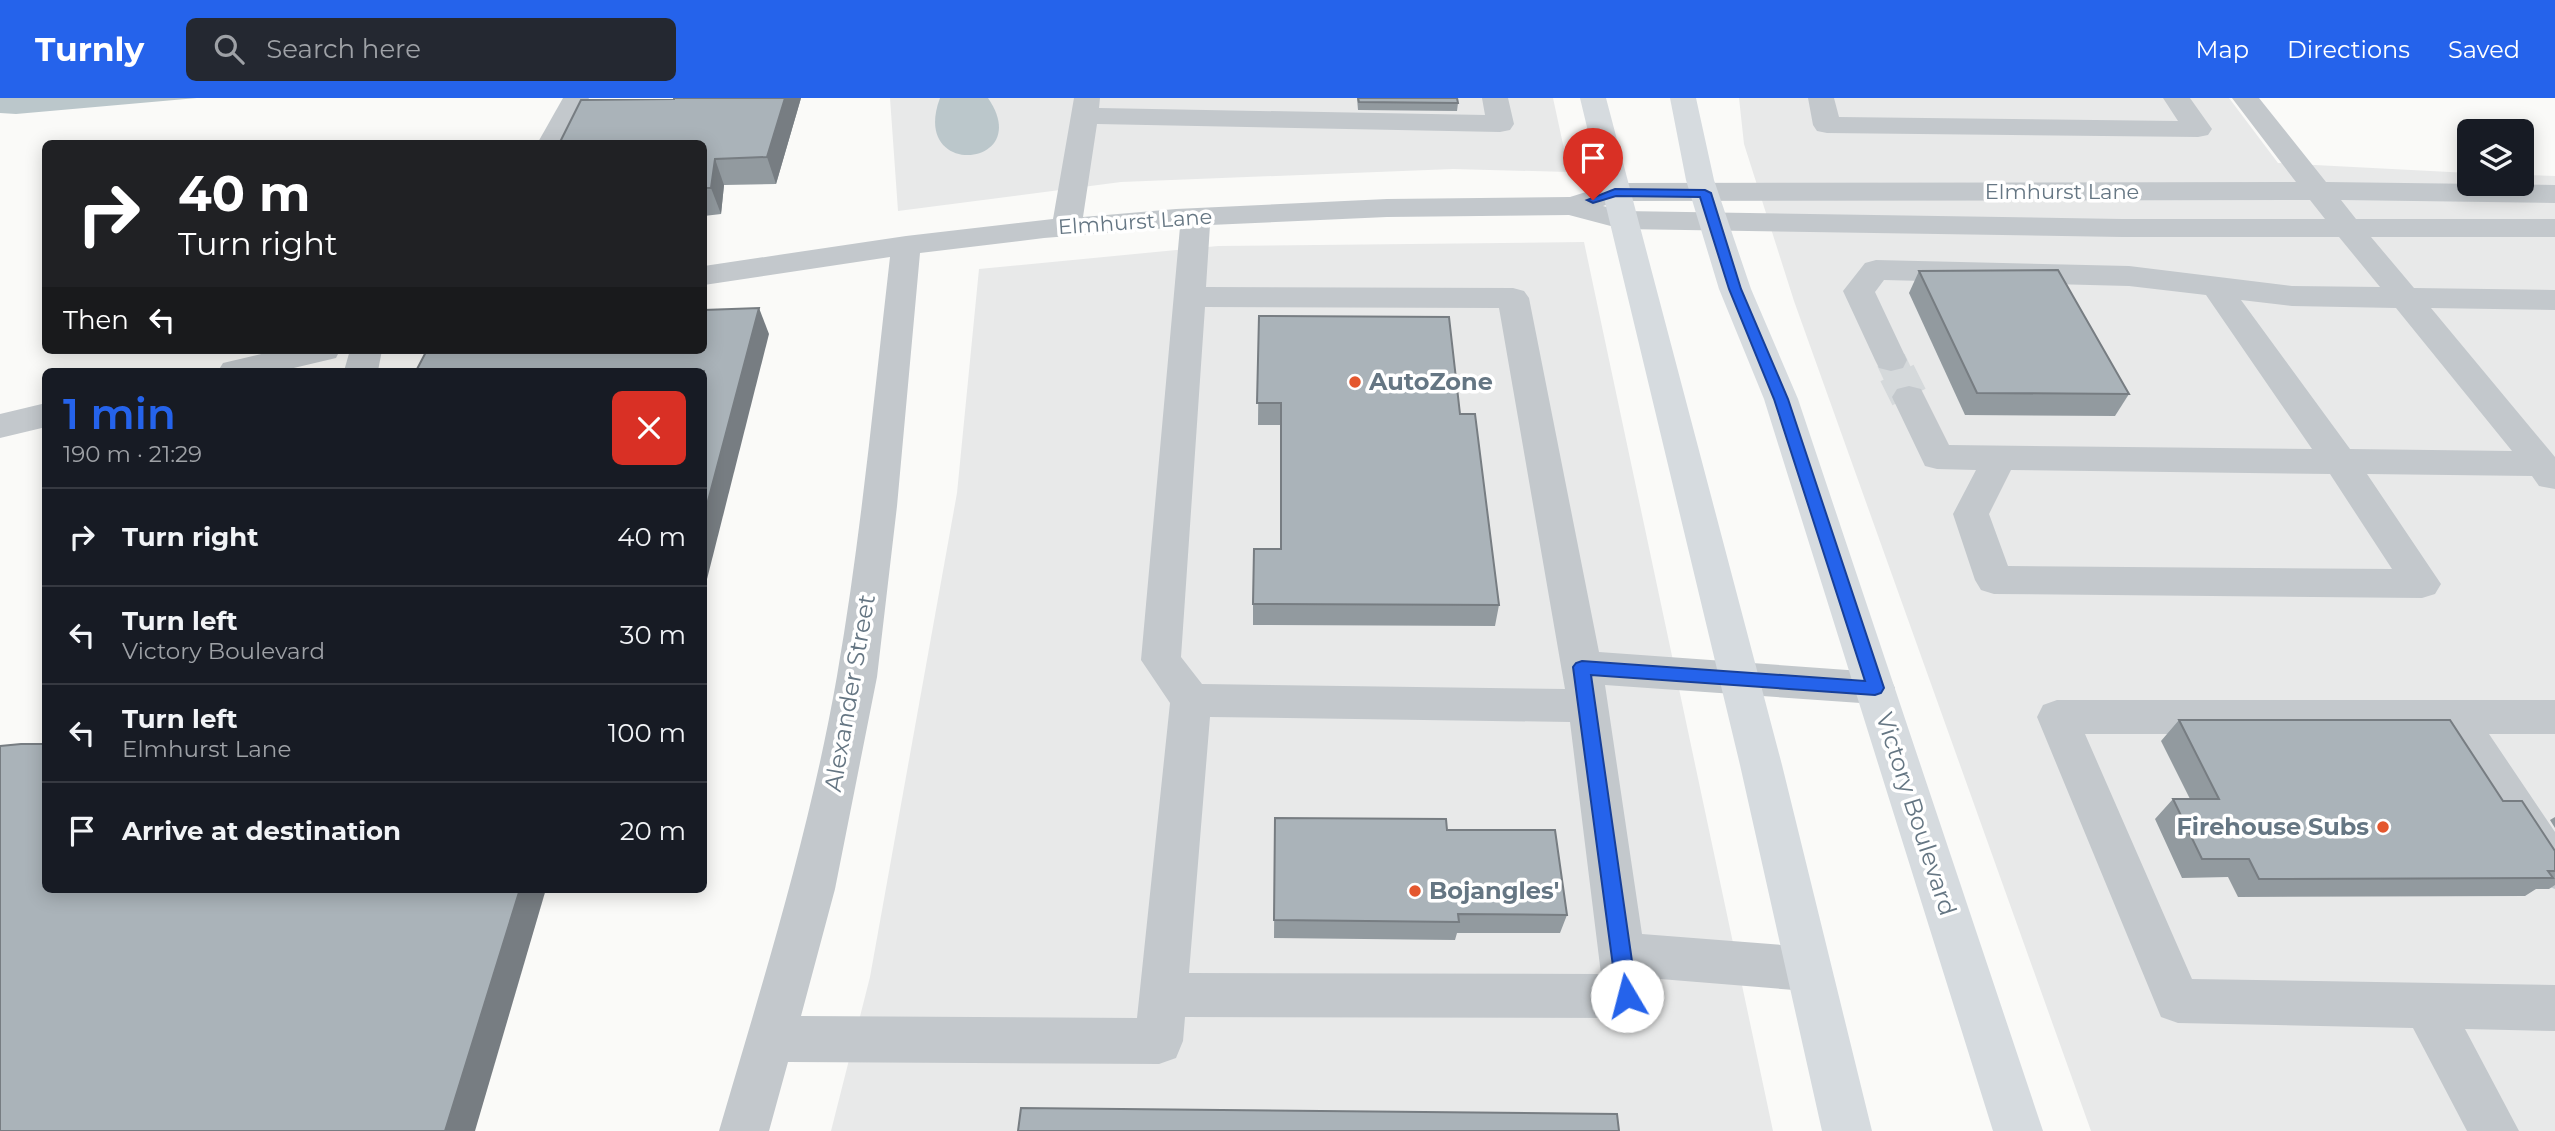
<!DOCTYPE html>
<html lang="en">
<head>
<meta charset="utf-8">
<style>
  :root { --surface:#171b24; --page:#242831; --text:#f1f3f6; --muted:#9ea1a6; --line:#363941; --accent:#2563eb }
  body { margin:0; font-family:Montserrat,sans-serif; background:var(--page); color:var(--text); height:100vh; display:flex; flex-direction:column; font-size:26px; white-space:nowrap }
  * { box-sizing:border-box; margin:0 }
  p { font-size:23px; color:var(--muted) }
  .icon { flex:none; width:38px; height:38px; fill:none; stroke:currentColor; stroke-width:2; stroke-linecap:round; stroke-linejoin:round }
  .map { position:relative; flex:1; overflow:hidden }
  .drawer { position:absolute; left:42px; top:270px; width:665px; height:525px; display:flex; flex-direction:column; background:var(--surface); border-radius:10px; box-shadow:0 4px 18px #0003 }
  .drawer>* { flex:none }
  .banner { position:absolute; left:42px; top:42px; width:665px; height:214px; border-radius:10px; box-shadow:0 4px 18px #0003; background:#202124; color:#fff; overflow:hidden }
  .fabs { position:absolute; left:2457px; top:21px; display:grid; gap:14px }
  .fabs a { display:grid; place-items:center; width:77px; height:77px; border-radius:10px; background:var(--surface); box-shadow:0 4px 18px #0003; font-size:35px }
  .pin { position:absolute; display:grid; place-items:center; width:60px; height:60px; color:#fff; margin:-72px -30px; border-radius:50% 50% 50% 0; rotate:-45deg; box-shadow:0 0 7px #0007 }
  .pin .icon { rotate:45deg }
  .me { position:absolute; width:77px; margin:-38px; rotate:352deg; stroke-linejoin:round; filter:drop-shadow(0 0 5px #0008) }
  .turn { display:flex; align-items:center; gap:24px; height:147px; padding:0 21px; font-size:32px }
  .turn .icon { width:91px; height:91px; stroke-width:2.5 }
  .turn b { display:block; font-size:49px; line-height:60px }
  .then { display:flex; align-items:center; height:66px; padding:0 21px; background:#0003; gap:14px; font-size:26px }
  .round { display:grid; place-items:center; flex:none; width:74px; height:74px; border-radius:10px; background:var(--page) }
  .headline { display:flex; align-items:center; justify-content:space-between; height:119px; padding:0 21px }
  h1 { font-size:42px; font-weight:600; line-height:52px; color:var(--accent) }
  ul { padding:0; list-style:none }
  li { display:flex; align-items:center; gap:21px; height:98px; padding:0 21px; border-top:2px solid var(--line) }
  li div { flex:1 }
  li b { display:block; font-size:26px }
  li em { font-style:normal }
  header { display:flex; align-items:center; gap:42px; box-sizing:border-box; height:98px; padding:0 35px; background:var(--accent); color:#fff }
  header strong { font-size:33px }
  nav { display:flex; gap:38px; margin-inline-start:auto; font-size:24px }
  .search { width:490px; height:63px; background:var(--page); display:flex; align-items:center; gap:18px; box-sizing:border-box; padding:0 24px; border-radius:10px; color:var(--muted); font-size:26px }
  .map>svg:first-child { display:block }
  .built { fill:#e8e9e9 }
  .water { fill:#bbc7cb }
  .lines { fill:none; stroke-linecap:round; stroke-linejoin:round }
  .minor-tunnel-far1 { stroke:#d5d9db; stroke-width:30; stroke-dasharray:30 15; stroke-linecap:butt }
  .minor-tunnel { stroke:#d5d9db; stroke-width:37; stroke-dasharray:37 18; stroke-linecap:butt }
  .minor { fill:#c3c8cc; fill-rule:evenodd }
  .major { fill:#d6dbdf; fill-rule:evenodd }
  .wall { fill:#929a9f }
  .shaded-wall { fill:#777d82 }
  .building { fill:#aab3b9; stroke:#777d82; stroke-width:2 }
  .route { fill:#2563eb; stroke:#184099; stroke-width:2 }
  .poi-dot { fill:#e4572e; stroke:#fff; stroke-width:2.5 }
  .labels { text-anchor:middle; stroke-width:7; stroke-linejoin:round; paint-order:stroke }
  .far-street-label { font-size:21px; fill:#657683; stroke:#fff }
  .poi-label { font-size:24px; font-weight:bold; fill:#657683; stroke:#fff; text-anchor:start }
  .street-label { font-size:24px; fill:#657683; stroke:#fff }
</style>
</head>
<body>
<header>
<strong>Turnly</strong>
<div class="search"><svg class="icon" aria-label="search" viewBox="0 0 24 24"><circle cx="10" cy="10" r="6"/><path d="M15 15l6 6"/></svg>Search here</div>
<nav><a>Map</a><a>Directions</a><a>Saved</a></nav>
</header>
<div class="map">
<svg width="2555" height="1033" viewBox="0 0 2555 1033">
  <rect width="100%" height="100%" fill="#fafaf8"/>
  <g class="built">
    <polygon points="890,0 1553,0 1569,74 1453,71 1121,84 898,113"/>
    <polygon points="1739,0 2229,0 2278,65 2469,75 2469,86 2522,86 2522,77 2555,78 2555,1033 2091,1033 1794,203 1744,46"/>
    <polygon points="1584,144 1773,1033 831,1033 870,879 957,395 979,171 1218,148"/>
  </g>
  <g class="water">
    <polygon points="0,0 197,0 16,16 0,15"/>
    <path d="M940,0h48c48,70 -79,82 -48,0z"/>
  </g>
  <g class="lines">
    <polyline class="minor-tunnel-far1" points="1891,262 1898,277"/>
    <polyline class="minor-tunnel" points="1897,275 1909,299"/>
    <g class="minor">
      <polygon points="563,0 589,0 565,46 537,46"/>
      <path d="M1074,0h26l-1,10 386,7 -3,-17h26l6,26 -4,6 -10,2 -403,-8 -14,93 93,-8 211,-10 183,-2 45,-14 681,-1 -64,-84h27l67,84 229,3v18l-214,-3 15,19h199v18h-184l43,51 141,2v20l-124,-2 124,149v32l-16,-3 -7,-10 -165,-2 74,110 -6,10 -13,4 -428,-4 -13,-4 -6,-10 -22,-66 23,-44 -39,-1 -12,-3 -33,-69 5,-8 12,-3 12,3 28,56 363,4 -106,-154 -77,-9 -245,-6 -9,12 32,68 -4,8 -12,3 -12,-3 -4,-8 -32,-69 22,-28 11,-3 253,6 163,20 88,1 -41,-50h-217l-500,-8 -53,-14 -182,2 -177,8 -4,62 307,1 11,3 5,7 70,354 276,20 14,4 6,12 -6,12 -14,4 -270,-19 37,249 165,13 16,7 7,15 -7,15 -16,7 -159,-13 3,18 -7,16 -17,6 -442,-1 -2,24 -7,17 -17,6 -371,-2 -19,69h-50c44,-150 91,-300 118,-455 24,-139 37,-280 53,-419l-186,28v-19l202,-30 147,-17zM2310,102l15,19h-203l-499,-8 -20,-5 15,-5zM1180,129l-39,433 29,43 -33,315 -336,-2 34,-127 42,-212 20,-171 23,-253 124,-15zM2241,202l51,6 104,2 116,143 -162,-2zM1205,209l294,1 66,381 -363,-5 -21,-27zM2011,372l319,4 62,95 -384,-3 -19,-52zM1210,619l360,5 31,252 -412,-1z"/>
      <polygon points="1808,0 1834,0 1839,19 2178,23 2163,0 2190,0 2212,31 2208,37 2198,39 1827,35 1817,33 1813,27"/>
      <polygon points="278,252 340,252 336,260 281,273 218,273 223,265"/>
      <polygon points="350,252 382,252 378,273 344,273"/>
      <polygon points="46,305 46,329 0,340 0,316"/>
      <polygon points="2057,602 2555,602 2555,636 2489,636 2555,734 2555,791 2539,785 2444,636 2085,636 2192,881 2555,887 2555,933 2465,931 2519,1033 2467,1033 2413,930 2178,925 2161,919 2037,619 2043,607"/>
    </g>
    <g class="major">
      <polygon points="1580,0 1606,0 1782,667 1872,1033 1822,1033 1740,667"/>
      <polygon points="1670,0 1696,0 1714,82 1751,191 1798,301 2043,1033 1993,1033 1764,301 1719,191 1686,82"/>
    </g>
  </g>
  <g class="wall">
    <polygon points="674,0 801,0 776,86 724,87 721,116 704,118 704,46"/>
    <polygon points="1357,0 1457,0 1458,5 1457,13 1358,12"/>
    <polygon points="1919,173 2129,296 2115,318 1965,317 1909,195"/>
    <polygon points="1259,218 1460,316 1499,507 1495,528 1253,527 1253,506 1281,451 1281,327 1258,327"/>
    <polygon points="2179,622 2503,703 2555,753 2555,787 2549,791 2536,791 2525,798 2238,799 2228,779 2182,780 2155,721 2173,701 2190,701 2161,643"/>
    <polygon points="2555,719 2555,730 2550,722"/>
    <polygon points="1275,720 1447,732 1567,817 1560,835 1457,835 1455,842 1274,840"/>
  </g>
  <g class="shaded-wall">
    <polygon points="785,0 801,0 776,86 767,59"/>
    <polygon points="715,61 724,87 721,116 711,90"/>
    <polygon points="759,210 769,236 704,493 704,418"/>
    <polygon points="520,791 546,791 475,1033 445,1033"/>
  </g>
  <g class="building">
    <polygon points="674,0 785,0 767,59 715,61 711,90 704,90 704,46 559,46 581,2 674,1"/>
    <polygon points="1358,0 1457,0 1458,5 1359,4"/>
    <polygon points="2058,172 2129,296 1977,295 1919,173"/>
    <polygon points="759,210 704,418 704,273 416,273 427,252 704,252 704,212"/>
    <polygon points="1259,218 1449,219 1460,316 1475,316 1499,507 1253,506 1254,451 1281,451 1281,305 1257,305"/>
    <polygon points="2179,622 2450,622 2503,703 2522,703 2555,753 2555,773 2548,773 2553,780 2259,781 2249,761 2202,761 2173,701 2219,701"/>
    <polygon points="21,646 46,646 46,791 520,791 445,1033 0,1033 0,648"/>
    <polygon points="1275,720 1446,721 1447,732 1555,732 1567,817 1458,816 1459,824 1274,822"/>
    <polygon points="1021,1010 1617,1016 1619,1033 1018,1033"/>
  </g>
  <polygon class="route" points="1615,91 1705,92 1711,95 1741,191 1788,301 1884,590 1881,595 1875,597 1591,577 1637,898 1634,905 1627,908 1620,905 1617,898 1573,569 1576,565 1582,563 1865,583 1774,301 1729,191 1700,99 1616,98 1593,105 1587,102"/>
  <g class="poi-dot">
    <circle cx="1355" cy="284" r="7"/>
    <circle cx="2383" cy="729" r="7"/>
    <circle cx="1415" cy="793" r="7"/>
  </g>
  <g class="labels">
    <g class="far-street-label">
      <text x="2062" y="101">Elmhurst Lane</text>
      <text transform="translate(1135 124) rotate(-4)" y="7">Elmhurst Lane</text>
    </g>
    <g class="poi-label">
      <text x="1369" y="292">AutoZone</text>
      <text x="2369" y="737" text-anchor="end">Firehouse Subs</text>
      <text x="1429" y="801">Bojangles'</text>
    </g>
    <g class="street-label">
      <text transform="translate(850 595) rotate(-80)" y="8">Alexander Street</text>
      <text transform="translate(1916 716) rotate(72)" y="8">Victory Boulevard</text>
    </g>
  </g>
</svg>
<div class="fabs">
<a><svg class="icon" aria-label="layers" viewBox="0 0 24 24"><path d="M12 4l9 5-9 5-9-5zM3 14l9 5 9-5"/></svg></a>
</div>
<div class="pin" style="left:1593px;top:102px;background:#d93025"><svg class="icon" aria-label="arrive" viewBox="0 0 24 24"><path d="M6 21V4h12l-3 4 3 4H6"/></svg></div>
<svg class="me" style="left:1627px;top:898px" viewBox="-20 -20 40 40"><circle r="19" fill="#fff"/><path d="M0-13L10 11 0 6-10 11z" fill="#2563eb"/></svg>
<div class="banner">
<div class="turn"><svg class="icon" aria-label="right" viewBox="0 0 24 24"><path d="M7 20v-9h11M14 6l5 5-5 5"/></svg><div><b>40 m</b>Turn right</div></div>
<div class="then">Then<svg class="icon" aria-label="left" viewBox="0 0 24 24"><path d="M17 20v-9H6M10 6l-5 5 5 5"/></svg></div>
</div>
<section class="drawer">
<div class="headline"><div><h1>1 min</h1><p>190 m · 21:29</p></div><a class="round" style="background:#d93025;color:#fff"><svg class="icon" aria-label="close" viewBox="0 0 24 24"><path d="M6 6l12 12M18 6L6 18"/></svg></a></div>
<ul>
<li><svg class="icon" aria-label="right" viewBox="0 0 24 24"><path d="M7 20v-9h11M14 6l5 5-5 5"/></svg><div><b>Turn right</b></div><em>40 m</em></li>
<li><svg class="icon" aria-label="left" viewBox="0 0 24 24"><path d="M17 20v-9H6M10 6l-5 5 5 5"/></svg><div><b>Turn left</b><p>Victory Boulevard</p></div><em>30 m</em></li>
<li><svg class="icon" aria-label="left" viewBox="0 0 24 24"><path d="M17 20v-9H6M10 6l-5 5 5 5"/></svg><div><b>Turn left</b><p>Elmhurst Lane</p></div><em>100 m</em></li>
<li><svg class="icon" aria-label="arrive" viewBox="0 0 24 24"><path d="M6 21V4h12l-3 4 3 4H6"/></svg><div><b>Arrive at destination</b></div><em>20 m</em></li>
</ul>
</section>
</div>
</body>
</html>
